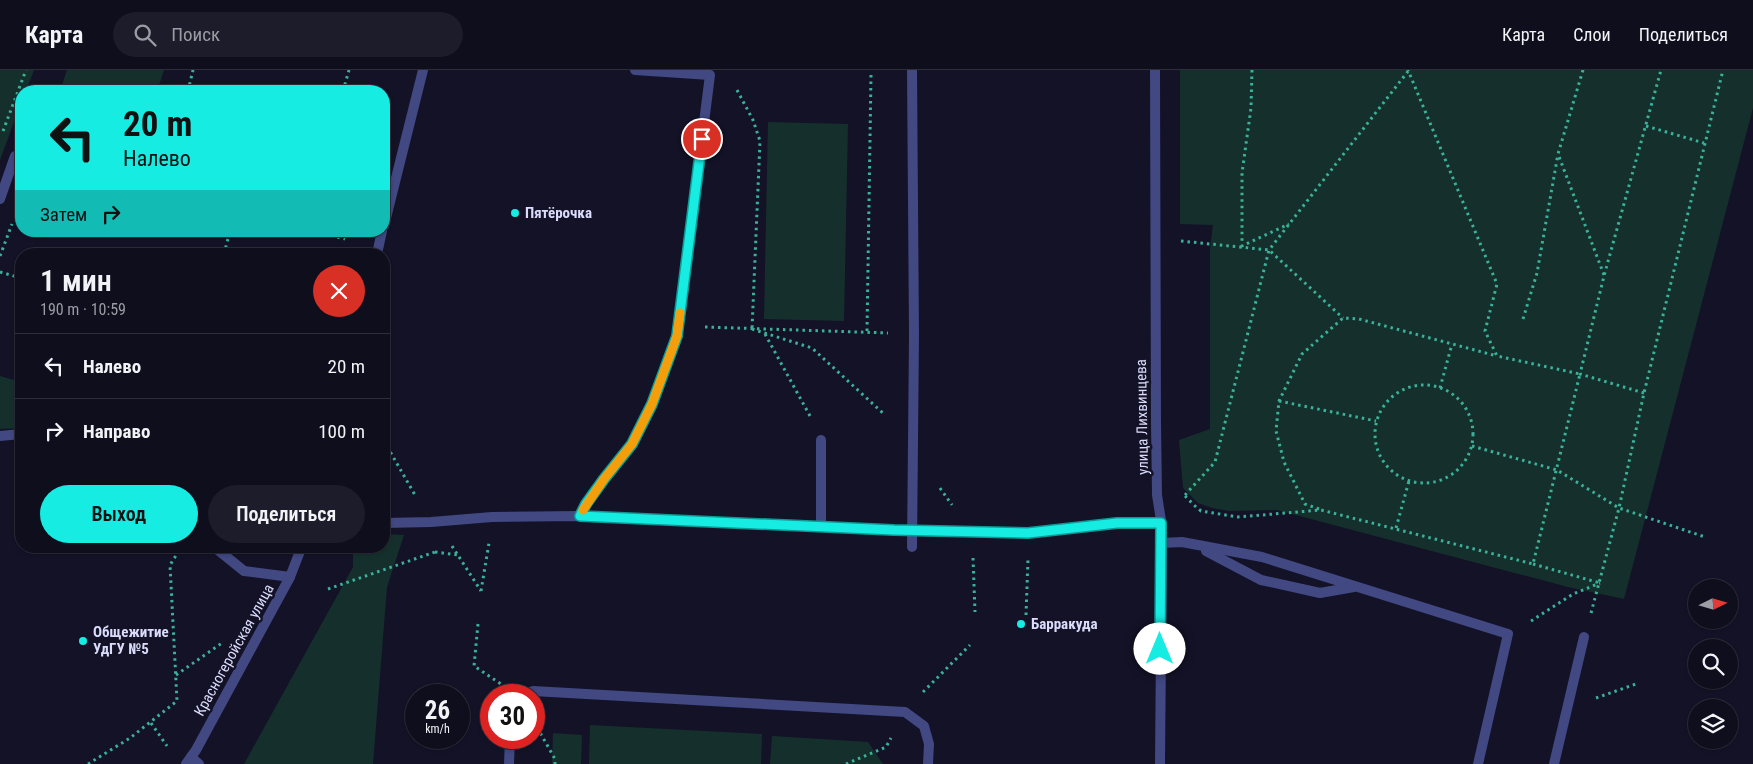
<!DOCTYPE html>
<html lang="ru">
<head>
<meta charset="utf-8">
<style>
  :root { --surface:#0e0e1d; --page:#1c1c2a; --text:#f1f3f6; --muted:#9b9ca4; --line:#2e2e3b; --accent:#17ece3 }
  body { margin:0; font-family:"Roboto Condensed",sans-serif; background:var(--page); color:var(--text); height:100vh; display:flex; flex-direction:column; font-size:19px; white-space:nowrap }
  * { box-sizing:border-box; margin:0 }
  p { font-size:16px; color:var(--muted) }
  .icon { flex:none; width:28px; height:28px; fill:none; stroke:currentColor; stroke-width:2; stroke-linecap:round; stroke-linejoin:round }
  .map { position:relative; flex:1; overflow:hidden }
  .side { position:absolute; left:15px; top:178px; width:375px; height:305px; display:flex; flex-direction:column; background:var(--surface); border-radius:20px; box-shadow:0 1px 4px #0004,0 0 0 1px var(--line) }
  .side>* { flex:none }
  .hud { position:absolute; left:15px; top:15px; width:375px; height:152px; border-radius:20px; box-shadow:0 1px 4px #0004,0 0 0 1px var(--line); background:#17ece3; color:#111; overflow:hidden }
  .needle { width:32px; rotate:85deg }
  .fabs { position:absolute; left:1688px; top:509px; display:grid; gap:10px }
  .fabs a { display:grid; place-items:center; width:50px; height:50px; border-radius:50%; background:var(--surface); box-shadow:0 1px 4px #0004,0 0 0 1px var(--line); font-size:25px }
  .speed { position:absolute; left:405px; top:614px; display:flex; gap:10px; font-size:25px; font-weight:700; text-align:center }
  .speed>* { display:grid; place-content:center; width:65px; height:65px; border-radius:50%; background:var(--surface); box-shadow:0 1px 4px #0004,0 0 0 1px var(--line); line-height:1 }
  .speed small { font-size:12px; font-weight:400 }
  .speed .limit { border:8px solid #d22; background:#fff; color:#111 }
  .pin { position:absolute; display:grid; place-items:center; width:42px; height:42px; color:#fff; margin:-21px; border:2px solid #fff; border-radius:50%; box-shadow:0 1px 5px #0007 }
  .me { position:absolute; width:55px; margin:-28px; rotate:0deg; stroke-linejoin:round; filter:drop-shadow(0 0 4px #0008) }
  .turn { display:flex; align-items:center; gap:18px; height:105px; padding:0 25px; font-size:22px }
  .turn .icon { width:65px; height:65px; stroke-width:2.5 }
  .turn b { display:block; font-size:35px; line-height:42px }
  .then { display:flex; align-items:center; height:48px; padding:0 25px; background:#0003; gap:10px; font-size:19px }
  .round { display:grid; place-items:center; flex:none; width:52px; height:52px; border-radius:26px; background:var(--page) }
  .headline { display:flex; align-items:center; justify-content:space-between; height:85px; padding:0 25px }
  h1 { font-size:30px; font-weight:600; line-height:38px }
  .button { display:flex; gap:10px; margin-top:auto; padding:10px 25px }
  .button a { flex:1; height:58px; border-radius:30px; background:var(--accent); color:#111; font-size:20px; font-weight:600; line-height:58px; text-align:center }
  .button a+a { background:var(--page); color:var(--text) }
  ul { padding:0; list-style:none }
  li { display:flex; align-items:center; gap:15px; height:65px; padding:0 25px; border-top:1px solid var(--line) }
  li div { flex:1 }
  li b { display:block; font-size:19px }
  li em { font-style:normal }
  header { display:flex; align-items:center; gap:30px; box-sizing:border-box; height:70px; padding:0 25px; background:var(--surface); border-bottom:1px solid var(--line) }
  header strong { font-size:24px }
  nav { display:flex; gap:28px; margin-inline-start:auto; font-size:18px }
  .search { width:350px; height:45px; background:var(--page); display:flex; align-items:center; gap:12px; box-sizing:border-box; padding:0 18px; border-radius:28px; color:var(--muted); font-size:19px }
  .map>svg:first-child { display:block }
  .green { fill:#15302c }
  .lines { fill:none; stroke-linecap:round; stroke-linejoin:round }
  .path { stroke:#3ab199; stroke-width:3; stroke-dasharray:2.5 4; stroke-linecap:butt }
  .lane { stroke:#414882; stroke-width:10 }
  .street { stroke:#414882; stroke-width:10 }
  .route-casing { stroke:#0f9994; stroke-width:12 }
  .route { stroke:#17ece3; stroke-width:9 }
  .slow { stroke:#f59e0b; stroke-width:9 }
  .poi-dot { fill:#17ece3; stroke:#131227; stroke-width:2 }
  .labels { text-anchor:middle; stroke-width:5; stroke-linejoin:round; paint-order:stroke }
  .poi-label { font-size:15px; font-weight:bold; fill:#dbdcfc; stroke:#131227; text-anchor:start }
  .street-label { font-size:15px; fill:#dbdcfc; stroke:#131227 }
</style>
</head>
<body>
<header>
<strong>Карта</strong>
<div class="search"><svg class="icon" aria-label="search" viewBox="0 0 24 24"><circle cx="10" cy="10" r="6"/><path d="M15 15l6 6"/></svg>Поиск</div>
<nav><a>Карта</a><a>Слои</a><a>Поделиться</a></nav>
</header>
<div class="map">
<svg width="1753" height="694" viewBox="0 0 1753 694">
  <rect width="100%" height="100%" fill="#131227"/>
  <g class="green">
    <polygon points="0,0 34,0 26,21 21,21 21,33 0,90"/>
    <polygon points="67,0 164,0 157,21 60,21"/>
    <polygon points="1180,0 1753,0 1753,38 1624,529 1568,517 1277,440 1229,441 1212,438 1198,433 1183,418 1179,370 1210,359 1210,179 1213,155 1180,154"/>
    <polygon points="768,52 848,54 844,251 764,249"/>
    <polygon points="0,306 21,312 21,358 0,359"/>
    <polygon points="384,464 404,465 387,517 373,694 244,694 353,497 353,476 384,476"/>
    <polygon points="590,655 762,664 761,694 589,694"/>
    <polygon points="553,663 582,665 581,694 552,694"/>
    <polygon points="772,666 868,672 883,694 770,694"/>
  </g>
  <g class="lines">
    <g class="path">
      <polyline points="1252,0 1251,38 1242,103 1242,176 1289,154"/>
      <polyline points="1583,0 1558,84 1604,205"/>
      <polyline points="737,20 753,50 760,71 752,259"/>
      <polyline points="188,21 193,0"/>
      <polyline points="343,21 349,0"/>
      <polyline points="1646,56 1704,73"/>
      <polyline points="3,61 26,0"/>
      <polyline points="312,161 345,169"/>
      <polyline points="1181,171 1269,180 1343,248"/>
      <polyline points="224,184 230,161"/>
      <polyline points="0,186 12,154"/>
      <polyline points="0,202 21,208"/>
      <polyline points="1523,249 1537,203 1558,84"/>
      <polyline points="705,257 888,263"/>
      <polyline points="752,259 812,278 885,345"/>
      <polyline points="867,261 871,5"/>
      <polyline points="765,264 810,346"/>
      <circle cx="1424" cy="364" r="49"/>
      <polyline points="1440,318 1452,274"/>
      <polyline points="1644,323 1580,304 1604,206 1661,0"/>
      <polyline points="1279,331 1376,351"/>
      <polyline points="384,371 415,425"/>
      <polyline points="1472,376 1557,400 1619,438 1705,467"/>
      <polyline points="940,418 952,435"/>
      <polyline points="1185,425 1215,392 1269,180 1409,0"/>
      <polyline points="1185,426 1195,436 1201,441 1238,447 1321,440 1533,494 1580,304 1497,286 1485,261 1497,214 1408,0"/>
      <polyline points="1319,439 1305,434 1284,392 1276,361 1279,331 1302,284 1343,248 1359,249 1497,286"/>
      <polyline points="1396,458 1409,411"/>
      <polyline points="452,476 481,521"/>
      <polyline points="435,482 458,485"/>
      <polyline points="973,488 975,542"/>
      <polyline points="1533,494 1600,513"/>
      <polyline points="328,519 435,482"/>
      <polyline points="481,521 489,473"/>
      <polyline points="1591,543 1619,438 1644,323 1723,0"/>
      <polyline points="1026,545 1028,489"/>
      <polyline points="1531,551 1573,524 1600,513"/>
      <polyline points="478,554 474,596 501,614"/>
      <polyline points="176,605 222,573"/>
      <polyline points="923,622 970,575"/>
      <polyline points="1596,628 1636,614"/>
      <polyline points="534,652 555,689 555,694"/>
      <polyline points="151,653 167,676"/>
      <polyline points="88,694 130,668 177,631 170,495 182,476"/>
      <polyline points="846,694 886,677 891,668"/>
    </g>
    <g class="lane">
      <polyline points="0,129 15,86"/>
      <polyline points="821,370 821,457"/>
      <polyline points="579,446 586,434 604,409 632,374 652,334 677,266 710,5 635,0"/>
      <polyline points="384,453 431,452 492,447 579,446 912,461 1028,463 1117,453 1161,453"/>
      <polyline points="1161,473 1182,472 1262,487 1508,564 1478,694"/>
      <polyline points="1206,481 1261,510 1320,523 1354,517"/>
      <polyline points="525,625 533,621 905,642 924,656 929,674 928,694"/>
      <polyline points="191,687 199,694"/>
      <polyline points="509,694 510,668"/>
      <polyline points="1554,694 1584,567"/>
    </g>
    <g class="street">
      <polyline points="912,0 914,265 912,477"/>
      <polyline points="1155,0 1156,353 1157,425 1162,457 1160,694"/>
      <polyline points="384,156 423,0"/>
      <polyline points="377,184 382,161"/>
      <polyline points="0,366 21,364"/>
      <polyline points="216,476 218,480 244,501 290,507"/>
      <polyline points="186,694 196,680 290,507 302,476"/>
    </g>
  </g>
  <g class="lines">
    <g class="route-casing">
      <polyline id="route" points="702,69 677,266 652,334 632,374 604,409 586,434 580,446 894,460 1028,463 1117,453 1161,453 1160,579"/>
    </g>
    <use href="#route" class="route"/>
    <polyline class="slow" points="583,440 604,409 632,374 652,334 677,266 680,243"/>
  </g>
  <g class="poi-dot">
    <circle cx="515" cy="143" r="5"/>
    <circle cx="1021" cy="554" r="5"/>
    <circle cx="83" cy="571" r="5"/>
  </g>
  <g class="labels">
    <g class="poi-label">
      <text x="525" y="148">Пятёрочка</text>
      <text x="1031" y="559">Барракуда</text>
      <text x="93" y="567">Общежитие<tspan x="93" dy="17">УдГУ №5</tspan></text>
    </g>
    <g class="street-label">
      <text transform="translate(1142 347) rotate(-91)" y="5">улица Лихвинцева</text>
      <text transform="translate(234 580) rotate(-61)" y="5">Красногеройская улица</text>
    </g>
  </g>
</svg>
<div class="fabs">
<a><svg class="needle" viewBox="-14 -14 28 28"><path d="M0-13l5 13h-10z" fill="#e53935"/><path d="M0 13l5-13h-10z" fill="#9b9ca4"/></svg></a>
<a><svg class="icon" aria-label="search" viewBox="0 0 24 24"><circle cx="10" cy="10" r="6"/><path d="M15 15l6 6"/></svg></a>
<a><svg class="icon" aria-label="layers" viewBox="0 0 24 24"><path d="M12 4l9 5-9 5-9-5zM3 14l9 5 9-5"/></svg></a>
</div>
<div class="speed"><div>26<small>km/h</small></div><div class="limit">30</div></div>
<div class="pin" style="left:702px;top:69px;background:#d93025"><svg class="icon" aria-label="arrive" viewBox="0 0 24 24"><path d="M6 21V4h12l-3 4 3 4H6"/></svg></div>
<svg class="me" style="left:1160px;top:579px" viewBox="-20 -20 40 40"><circle r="19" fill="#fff"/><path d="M0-13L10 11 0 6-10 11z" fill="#17ece3"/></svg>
<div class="hud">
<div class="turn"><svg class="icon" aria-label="left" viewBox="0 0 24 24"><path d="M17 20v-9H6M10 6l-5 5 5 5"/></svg><div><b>20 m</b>Налево</div></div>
<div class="then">Затем<svg class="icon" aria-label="right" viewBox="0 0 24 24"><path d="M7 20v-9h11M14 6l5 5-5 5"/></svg></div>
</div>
<section class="side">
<div class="headline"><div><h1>1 мин</h1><p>190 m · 10:59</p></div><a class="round" style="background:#d93025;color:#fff"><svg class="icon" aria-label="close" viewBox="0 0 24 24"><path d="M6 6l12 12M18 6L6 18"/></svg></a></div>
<ul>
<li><svg class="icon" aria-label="left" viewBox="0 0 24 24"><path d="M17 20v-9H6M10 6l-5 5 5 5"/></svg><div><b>Налево</b></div><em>20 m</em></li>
<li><svg class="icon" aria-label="right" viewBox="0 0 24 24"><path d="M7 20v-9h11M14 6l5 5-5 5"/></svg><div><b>Направо</b></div><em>100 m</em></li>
</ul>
<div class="button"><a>Выход</a><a>Поделиться</a></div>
</section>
</div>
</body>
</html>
